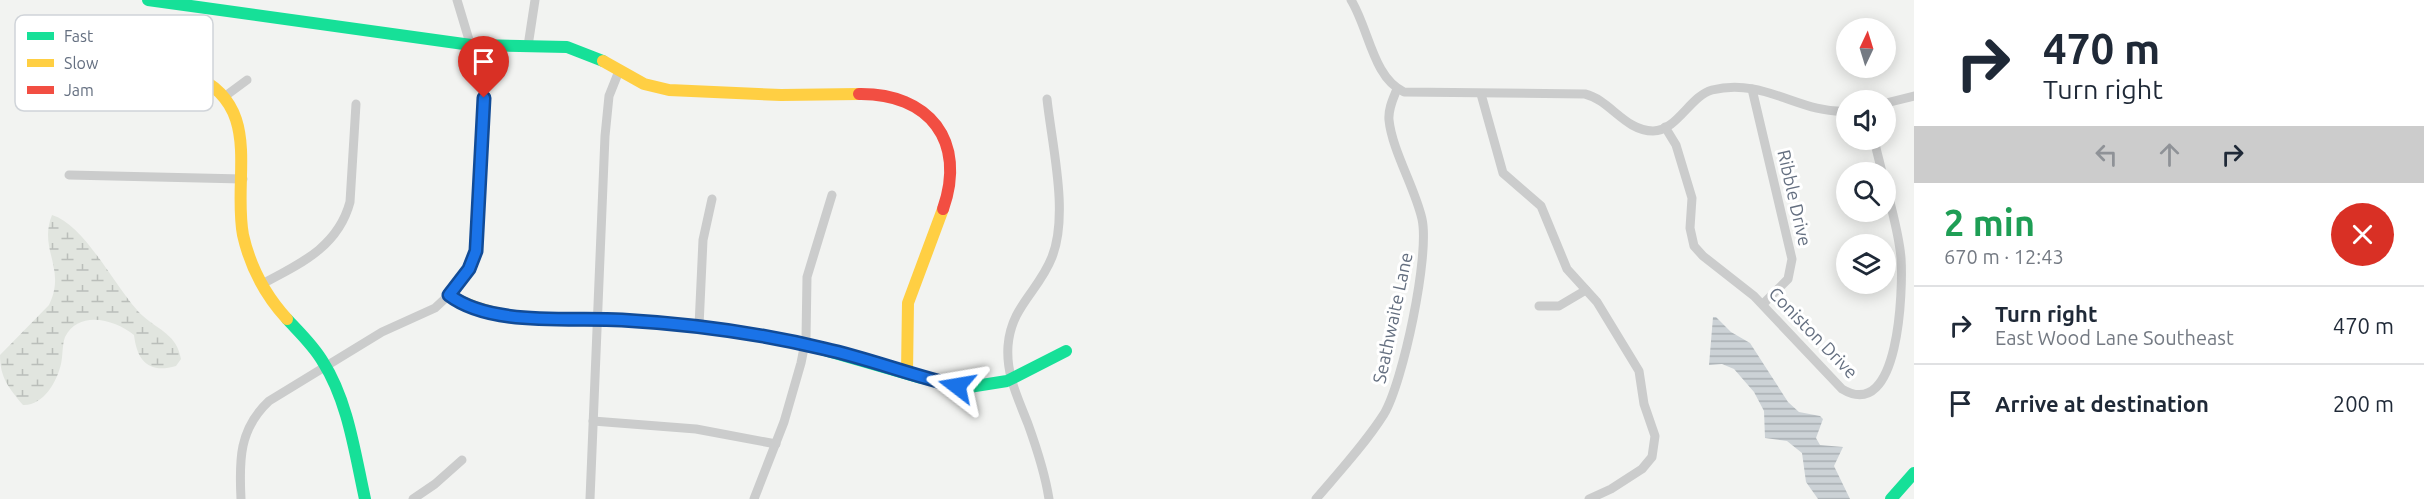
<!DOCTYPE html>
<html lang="en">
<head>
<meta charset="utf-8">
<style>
  :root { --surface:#fff; --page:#f2f2f3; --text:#1f2937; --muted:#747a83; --line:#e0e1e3 }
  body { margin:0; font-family:Ubuntu,sans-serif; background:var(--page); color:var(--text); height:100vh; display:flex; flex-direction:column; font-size:22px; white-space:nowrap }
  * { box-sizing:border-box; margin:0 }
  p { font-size:20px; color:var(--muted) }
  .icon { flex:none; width:33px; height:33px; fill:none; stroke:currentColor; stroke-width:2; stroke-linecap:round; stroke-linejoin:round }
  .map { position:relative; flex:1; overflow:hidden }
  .side { display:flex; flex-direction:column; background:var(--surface); width:510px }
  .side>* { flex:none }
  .top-card { background:#fff; color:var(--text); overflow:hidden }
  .needle { width:39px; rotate:4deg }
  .tools { position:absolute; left:1836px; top:18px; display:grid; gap:12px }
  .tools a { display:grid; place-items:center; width:60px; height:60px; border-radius:50%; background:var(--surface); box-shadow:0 3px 15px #0003; font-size:30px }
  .pin { position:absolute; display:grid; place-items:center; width:51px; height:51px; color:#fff; margin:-62px -26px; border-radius:50% 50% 50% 0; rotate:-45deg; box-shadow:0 0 6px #0007 }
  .pin .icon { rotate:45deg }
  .me { position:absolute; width:66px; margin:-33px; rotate:284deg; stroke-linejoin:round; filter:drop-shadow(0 0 4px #0008) }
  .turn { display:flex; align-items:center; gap:21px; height:126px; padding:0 30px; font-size:27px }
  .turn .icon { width:78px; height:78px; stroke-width:2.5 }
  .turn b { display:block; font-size:42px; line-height:51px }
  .lanes { display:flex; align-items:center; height:57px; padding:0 30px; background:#0003; justify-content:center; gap:30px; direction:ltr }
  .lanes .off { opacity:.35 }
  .round { display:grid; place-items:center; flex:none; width:63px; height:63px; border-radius:32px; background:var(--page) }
  .head { display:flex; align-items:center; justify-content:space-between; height:102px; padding:0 30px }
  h1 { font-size:36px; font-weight:700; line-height:45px; color:#1e9e55 }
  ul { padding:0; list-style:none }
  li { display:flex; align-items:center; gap:18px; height:78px; padding:0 30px; border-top:2px solid var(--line) }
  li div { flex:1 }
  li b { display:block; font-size:22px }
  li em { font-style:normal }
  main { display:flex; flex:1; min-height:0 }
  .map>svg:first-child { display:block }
  .wetland { fill:url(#wetland-marsh) }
  .water { fill:url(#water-rules) }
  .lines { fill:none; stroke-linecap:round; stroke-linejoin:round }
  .street { stroke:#cbcccc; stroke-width:9 }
  .fast { stroke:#16e098; stroke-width:12 }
  .slow { stroke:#ffcf43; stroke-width:12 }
  .jam { stroke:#f24e42; stroke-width:12 }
  .route-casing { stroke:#114b97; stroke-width:15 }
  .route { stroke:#1a73e8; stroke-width:10 }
  .labels { text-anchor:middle; stroke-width:6; stroke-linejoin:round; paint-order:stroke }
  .street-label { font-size:18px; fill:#646f80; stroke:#fff }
  .key { fill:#fff; stroke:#d0d4d9; stroke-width:1.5 }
  .key-label { font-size:16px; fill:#646f80 }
</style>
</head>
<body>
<main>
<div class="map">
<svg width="1914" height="499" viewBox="0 0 1914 499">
  <defs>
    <pattern id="wetland-marsh" width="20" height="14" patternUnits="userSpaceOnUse" patternTransform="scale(1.5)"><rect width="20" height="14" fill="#e1e5df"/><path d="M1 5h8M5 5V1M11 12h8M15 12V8" fill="none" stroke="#babeba"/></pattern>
    <pattern id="water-rules" width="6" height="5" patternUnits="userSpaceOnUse" patternTransform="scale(1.5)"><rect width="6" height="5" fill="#ccd2d6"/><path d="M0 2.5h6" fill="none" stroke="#a9afb3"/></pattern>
  </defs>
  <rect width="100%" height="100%" fill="#f2f3f1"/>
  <path class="wetland" d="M52,215c34,10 65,77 91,101 17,15 34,19 38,43l-5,7c-27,8 -39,-5 -42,-31 -18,-15 -55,-26 -69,2 -3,8 -2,19 -4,27 -4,18 -18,42 -38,41 -14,-17 -23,-27 -23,-50l49,-50c18,-37 -11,-55 3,-90z"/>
  <polygon class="water" points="1713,317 1716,317 1731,332 1750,343 1788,402 1799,412 1820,416 1823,419 1816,438 1820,445 1843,447 1834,466 1850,499 1818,499 1806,482 1802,453 1787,441 1765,438 1764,411 1754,392 1734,369 1722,364 1709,365"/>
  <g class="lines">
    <g class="street">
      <path d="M1351,0c18,29 22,78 53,92l181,2c25,6 40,37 68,37 24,0 37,-35 59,-41 52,-13 88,24 134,21"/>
      <polyline points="528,46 535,0"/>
      <polyline points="1752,89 1792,259 1788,279 1763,304"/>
      <polyline points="1481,94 1503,173 1541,206 1567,269 1597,302 1639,371 1644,404 1655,436 1652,457 1642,469 1611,489 1589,499"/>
      <polyline points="224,97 247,80"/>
      <path d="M1047,99c5,47 22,115 5,158 -13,34 -41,49 -44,89 -2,29 10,52 20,78 9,25 17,49 21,75"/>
      <polyline points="1886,103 1914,96"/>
      <path d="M1665,127l11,18 16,53 -2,30 4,18 9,10 51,40 88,93c58,35 61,-101 59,-131 -2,-25 -10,-49 -15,-73"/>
      <polyline points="1874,140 1882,172"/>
      <polyline points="69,175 243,179"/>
      <path d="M262,284c38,-20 76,-37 88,-82l6,-98"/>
      <polyline points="1539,306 1559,306 1586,290"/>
      <polyline points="699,326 703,240 712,199"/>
      <polyline points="593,421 696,429 776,444"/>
      <path d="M241,499c-2,-39 -2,-70 28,-98l113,-69 53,-24 14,-13 20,-26 9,-34 6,-137 -5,-25 -22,-73"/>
      <polyline points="413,499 435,484 462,460"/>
      <polyline points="590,499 605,136 609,96 619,71"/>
      <polyline points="754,499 784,422 801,363 806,338 807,277 832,195"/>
      <path d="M1316,499c23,-27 49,-55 68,-85 19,-32 46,-159 38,-195 -7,-31 -30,-69 -33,-99 -1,-11 4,-21 8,-31"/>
    </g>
    <g class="fast">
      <polyline points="148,0 471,45 567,47 603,61"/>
      <path d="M287,319c13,14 27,27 36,43 25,39 32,92 42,137"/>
      <polyline points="729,330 800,343 918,377 969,387 1007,381 1066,351"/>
      <polyline points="1891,499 1914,473"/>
    </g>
    <g class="slow">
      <path d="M65,54c42,3 87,3 126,20 74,31 41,102 52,161 7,31 23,61 44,84"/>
      <polyline points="603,61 644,84 669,90 781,95 859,94"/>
      <path d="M449,295c49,29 102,22 156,24 42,2 83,5 124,11"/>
      <polyline points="907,372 908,303 943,209"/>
    </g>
    <path class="jam" d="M859,94c70,-1 108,47 84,115"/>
  </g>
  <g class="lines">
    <g class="route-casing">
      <path id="route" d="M484,98l-8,153 -7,18 -20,26c42,32 122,22 173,25 69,4 137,13 203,29 45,10 88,27 132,37"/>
    </g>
    <use href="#route" class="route"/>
  </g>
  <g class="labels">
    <g class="street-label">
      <text transform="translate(1794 198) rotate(77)" y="6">Ribble Drive</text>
      <text transform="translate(1393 318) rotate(-78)" y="6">Seathwaite Lane</text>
      <text transform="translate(1813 333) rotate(46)" y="6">Coniston Drive</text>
    </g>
  </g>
  <rect x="15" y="15" width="198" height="96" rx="9" class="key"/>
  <rect x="27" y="32" width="27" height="8" fill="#16e098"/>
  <rect x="27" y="59" width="27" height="8" fill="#ffcf43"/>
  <rect x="27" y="86" width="27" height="8" fill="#f24e42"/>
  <g class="key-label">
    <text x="64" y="42">Fast</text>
    <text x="64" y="69">Slow</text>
    <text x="64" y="96">Jam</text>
  </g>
</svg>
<div class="tools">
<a><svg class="needle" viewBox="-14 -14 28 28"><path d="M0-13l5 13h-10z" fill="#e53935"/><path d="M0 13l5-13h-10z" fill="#747a83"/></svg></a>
<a><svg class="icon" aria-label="sound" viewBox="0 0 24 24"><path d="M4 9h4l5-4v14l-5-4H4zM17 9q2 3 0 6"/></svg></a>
<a><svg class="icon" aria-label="search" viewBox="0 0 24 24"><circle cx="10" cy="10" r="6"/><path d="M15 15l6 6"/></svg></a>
<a><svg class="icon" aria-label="layers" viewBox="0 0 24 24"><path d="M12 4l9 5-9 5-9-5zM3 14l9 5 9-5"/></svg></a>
</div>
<div class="pin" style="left:484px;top:98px;background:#d93025"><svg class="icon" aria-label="arrive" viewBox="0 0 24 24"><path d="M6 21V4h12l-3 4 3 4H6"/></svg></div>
<svg class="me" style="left:957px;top:386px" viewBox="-20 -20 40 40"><path d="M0-17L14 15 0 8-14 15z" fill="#1a73e8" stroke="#fff" stroke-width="4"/></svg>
</div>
<section class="side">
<div class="top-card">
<div class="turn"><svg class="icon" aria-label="right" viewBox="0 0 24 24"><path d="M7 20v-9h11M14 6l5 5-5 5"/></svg><div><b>470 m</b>Turn right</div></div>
<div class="lanes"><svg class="icon off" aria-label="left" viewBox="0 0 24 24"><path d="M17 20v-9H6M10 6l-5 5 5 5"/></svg><svg class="icon off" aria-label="ahead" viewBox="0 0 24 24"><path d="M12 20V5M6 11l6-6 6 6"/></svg><svg class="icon" aria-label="right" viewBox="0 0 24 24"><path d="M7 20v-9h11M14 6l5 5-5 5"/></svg></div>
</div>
<div class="head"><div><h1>2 min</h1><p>670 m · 12:43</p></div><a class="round" style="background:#d93025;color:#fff"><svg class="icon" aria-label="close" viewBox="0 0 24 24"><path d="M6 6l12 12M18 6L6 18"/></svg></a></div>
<ul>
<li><svg class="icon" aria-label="right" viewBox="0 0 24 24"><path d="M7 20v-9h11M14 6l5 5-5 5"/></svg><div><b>Turn right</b><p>East Wood Lane Southeast</p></div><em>470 m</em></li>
<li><svg class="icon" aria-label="arrive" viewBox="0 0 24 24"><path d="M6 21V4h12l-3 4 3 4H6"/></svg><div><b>Arrive at destination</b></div><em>200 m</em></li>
</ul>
</section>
</main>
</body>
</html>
